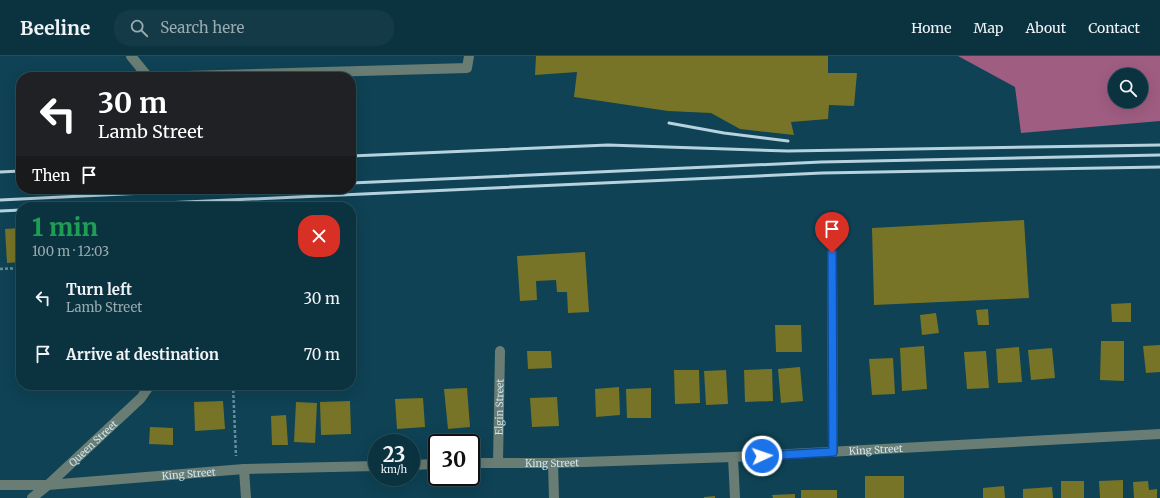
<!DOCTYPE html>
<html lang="en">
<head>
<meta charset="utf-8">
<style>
  :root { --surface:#0a323f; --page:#133a46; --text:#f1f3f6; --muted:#99aab0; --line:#2a4d59 }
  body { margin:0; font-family:Merriweather,serif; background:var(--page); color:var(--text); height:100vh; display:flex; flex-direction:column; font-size:15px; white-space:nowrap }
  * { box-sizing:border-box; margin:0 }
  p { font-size:13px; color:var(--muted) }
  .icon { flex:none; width:22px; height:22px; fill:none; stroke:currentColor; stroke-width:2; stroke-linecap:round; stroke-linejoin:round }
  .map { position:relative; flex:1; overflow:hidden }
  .sheet { position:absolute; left:16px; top:146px; width:340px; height:188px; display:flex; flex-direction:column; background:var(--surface); border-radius:16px; box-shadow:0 4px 16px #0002,0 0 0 1px var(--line) }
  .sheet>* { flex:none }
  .banner { position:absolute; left:16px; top:16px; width:340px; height:122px; border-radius:16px; box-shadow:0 4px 16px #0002,0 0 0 1px var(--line); background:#202124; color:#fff; overflow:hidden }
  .tools { position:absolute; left:1108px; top:12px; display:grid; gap:8px }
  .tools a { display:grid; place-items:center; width:40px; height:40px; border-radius:50%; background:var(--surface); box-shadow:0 4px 16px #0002,0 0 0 1px var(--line); font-size:20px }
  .speed { position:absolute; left:368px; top:378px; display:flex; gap:8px; font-size:20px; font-weight:700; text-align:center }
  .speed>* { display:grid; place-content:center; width:52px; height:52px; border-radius:50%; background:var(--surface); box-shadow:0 4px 16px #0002,0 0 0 1px var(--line); line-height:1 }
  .speed small { font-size:10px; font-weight:400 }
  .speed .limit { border:2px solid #111; border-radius:6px; background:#fff; color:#111 }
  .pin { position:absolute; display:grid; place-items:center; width:34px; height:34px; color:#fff; margin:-41px -17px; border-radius:50% 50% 50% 0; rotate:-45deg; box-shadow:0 0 4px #0007 }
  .pin .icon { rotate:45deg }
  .me { position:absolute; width:44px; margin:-22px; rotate:87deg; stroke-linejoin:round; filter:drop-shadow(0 0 3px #0008) }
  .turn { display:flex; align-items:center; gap:14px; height:84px; padding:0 16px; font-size:18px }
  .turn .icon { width:52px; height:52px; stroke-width:2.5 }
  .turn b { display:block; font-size:28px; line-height:34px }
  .then { display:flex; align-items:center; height:38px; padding:0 16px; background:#0003; gap:8px; font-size:15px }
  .round { display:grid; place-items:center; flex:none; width:42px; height:42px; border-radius:16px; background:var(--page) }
  .head { display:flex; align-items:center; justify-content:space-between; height:68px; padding:0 16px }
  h1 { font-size:24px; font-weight:800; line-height:30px; color:#1e9e55 }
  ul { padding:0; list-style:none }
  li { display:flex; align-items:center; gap:12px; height:56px; padding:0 16px }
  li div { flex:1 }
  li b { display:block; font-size:15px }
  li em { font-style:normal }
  header { display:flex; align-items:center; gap:24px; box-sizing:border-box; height:56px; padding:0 20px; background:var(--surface); border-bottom:1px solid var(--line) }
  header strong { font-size:19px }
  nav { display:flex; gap:22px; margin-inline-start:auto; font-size:14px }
  .search { width:280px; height:36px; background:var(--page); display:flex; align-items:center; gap:10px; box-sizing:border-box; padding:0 14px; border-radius:16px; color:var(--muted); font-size:15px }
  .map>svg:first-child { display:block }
  .forest { fill:#9f5d82; fill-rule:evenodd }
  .building { fill:#777427 }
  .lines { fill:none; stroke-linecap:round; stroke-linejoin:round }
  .path { stroke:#668d9c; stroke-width:2.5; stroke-dasharray:3 2; stroke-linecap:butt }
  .minor { stroke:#697d74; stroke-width:10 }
  .rail { stroke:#b6d2de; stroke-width:3 }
  .route-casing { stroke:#114b97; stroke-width:10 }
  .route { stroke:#1a73e8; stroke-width:7 }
  .labels { text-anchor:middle; stroke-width:4; stroke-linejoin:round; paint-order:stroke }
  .street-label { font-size:10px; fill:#cce5f0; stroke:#003749 }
</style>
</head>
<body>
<header>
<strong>Beeline</strong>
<div class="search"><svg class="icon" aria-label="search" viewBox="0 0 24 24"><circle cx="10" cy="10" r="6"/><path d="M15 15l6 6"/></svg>Search here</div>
<nav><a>Home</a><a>Map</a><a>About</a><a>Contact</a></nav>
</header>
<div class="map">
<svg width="1160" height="442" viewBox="0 0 1160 442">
  <rect width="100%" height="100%" fill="#0e4254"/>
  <path class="forest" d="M958,0h202v65l-139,12 -6,-46zM1115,19h26v26h-26z"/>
  <g class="building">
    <polygon points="536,0 828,0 828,17 857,17 854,50 829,49 828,63 791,66 794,79 740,73 711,57 668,55 574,41 577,16 535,19"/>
    <polygon points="1024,164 1029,242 874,249 872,172"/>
    <polygon points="21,172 21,206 7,207 5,173"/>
    <polygon points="585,196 589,256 568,257 567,236 557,236 556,224 536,225 537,244 520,245 517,200"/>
    <polygon points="1131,247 1131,266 1112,266 1111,248"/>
    <polygon points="988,253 989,269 978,269 976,254"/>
    <polygon points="936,257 939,277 922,279 920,259"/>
    <polygon points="775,269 801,269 802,296 776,296"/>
    <polygon points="1101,285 1124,285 1124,325 1100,324"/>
    <polygon points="1160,289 1160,316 1146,317 1143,290"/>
    <polygon points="924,290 927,333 902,335 900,292"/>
    <polygon points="1019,291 1022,326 998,327 996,293"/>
    <polygon points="1052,292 1055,322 1031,324 1028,294"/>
    <polygon points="527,295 551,295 552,312 528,313"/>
    <polygon points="986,295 989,332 967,333 964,296"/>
    <polygon points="893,302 895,338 872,339 869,303"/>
    <polygon points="800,311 803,345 781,347 778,313"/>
    <polygon points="772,313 773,345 745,346 744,314"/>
    <polygon points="674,314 699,314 700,347 675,348"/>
    <polygon points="726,314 728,348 706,349 704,315"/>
    <polygon points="619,331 620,359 596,361 595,333"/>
    <polygon points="467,332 470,371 448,373 444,333"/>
    <polygon points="651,332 651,362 627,362 626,333"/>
    <polygon points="557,341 559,370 532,371 530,342"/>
    <polygon points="423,342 425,371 397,373 395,343"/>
    <polygon points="223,345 225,373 195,375 194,346"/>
    <polygon points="350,345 351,378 321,379 320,346"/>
    <polygon points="296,346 317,347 315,387 294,386"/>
    <polygon points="286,359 288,389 272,389 271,360"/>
    <polygon points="150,371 173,372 173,389 149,388"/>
    <rect x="865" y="420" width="39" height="22"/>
    <polygon points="1123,424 1123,442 1100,442 1099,425"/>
    <rect x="1061" y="425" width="23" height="17"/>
    <polygon points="1148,425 1149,434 1157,433 1157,442 1134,442 1133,426"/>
    <polygon points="1004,430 1005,442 983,442 983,432"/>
    <polygon points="1052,431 1053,442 1023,442 1023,433"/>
    <rect x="801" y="434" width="36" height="8"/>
    <polygon points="795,438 795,442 773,442 772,439"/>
    <polygon points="715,440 715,442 704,442 704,441"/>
  </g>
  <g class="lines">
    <g class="path">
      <polyline points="0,213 21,212"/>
      <polyline points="233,329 236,400"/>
    </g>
    <g class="minor">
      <polyline points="131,0 148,21"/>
      <polyline points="153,21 467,12 469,0"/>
      <polyline points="832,197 833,396"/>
      <polyline points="733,401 735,442"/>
      <path id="s1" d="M471,407h82l180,-6 427,-23"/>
      <path id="s2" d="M498,407l2,-112"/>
      <polyline points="553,407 554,442"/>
      <polyline points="411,409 437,408"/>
      <polyline points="244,413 246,442"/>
      <path id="s3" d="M0,429h48l196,-16 133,-3"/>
      <path id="s4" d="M32,442l16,-13 93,-87 9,-13"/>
    </g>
    <g class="rail">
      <polyline points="669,67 724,77 788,85"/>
      <polyline points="351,100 608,89 788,95 1160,89"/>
      <polyline points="0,116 21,115"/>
      <polyline points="351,127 821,106 1160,99"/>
      <polyline points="0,144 227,133"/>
      <polyline points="78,151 822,117 1160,111"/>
      <polyline points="0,155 21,154"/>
    </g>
  </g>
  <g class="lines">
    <g class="route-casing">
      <polyline id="route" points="762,400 833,396 832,197"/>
    </g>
    <use href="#route" class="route"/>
  </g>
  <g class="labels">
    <g class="street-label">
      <text dy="4" stroke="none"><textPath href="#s2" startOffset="56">Elgin Street</textPath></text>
      <text dy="4" stroke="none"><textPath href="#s4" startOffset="82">Queen Street</textPath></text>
      <text dy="4" stroke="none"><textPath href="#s1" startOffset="405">King Street</textPath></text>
      <text dy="4" stroke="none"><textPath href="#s1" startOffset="81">King Street</textPath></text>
      <text dy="4" stroke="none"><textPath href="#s3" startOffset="189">King Street</textPath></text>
    </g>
  </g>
</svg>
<div class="tools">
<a><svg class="icon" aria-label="search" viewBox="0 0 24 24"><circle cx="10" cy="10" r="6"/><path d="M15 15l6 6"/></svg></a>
</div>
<div class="speed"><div>23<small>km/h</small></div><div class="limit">30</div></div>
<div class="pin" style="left:832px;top:197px;background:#d93025"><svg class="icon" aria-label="arrive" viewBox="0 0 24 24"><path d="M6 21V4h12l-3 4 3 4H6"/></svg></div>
<svg class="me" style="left:762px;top:400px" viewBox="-20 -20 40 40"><circle r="17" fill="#1a73e8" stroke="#fff" stroke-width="3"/><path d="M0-11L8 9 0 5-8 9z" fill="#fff"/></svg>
<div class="banner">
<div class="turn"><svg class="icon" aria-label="left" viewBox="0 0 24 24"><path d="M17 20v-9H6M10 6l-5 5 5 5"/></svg><div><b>30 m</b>Lamb Street</div></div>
<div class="then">Then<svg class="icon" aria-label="arrive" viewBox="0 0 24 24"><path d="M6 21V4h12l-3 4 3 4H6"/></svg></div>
</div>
<section class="sheet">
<div class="head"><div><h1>1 min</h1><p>100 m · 12:03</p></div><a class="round" style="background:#d93025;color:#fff"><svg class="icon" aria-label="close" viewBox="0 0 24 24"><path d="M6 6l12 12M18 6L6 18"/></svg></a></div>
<ul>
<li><svg class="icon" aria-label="left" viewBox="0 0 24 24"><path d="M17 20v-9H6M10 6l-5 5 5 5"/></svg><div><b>Turn left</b><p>Lamb Street</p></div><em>30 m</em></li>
<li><svg class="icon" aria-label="arrive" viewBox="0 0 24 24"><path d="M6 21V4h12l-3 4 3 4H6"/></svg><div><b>Arrive at destination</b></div><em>70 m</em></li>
</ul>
</section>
</div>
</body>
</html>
